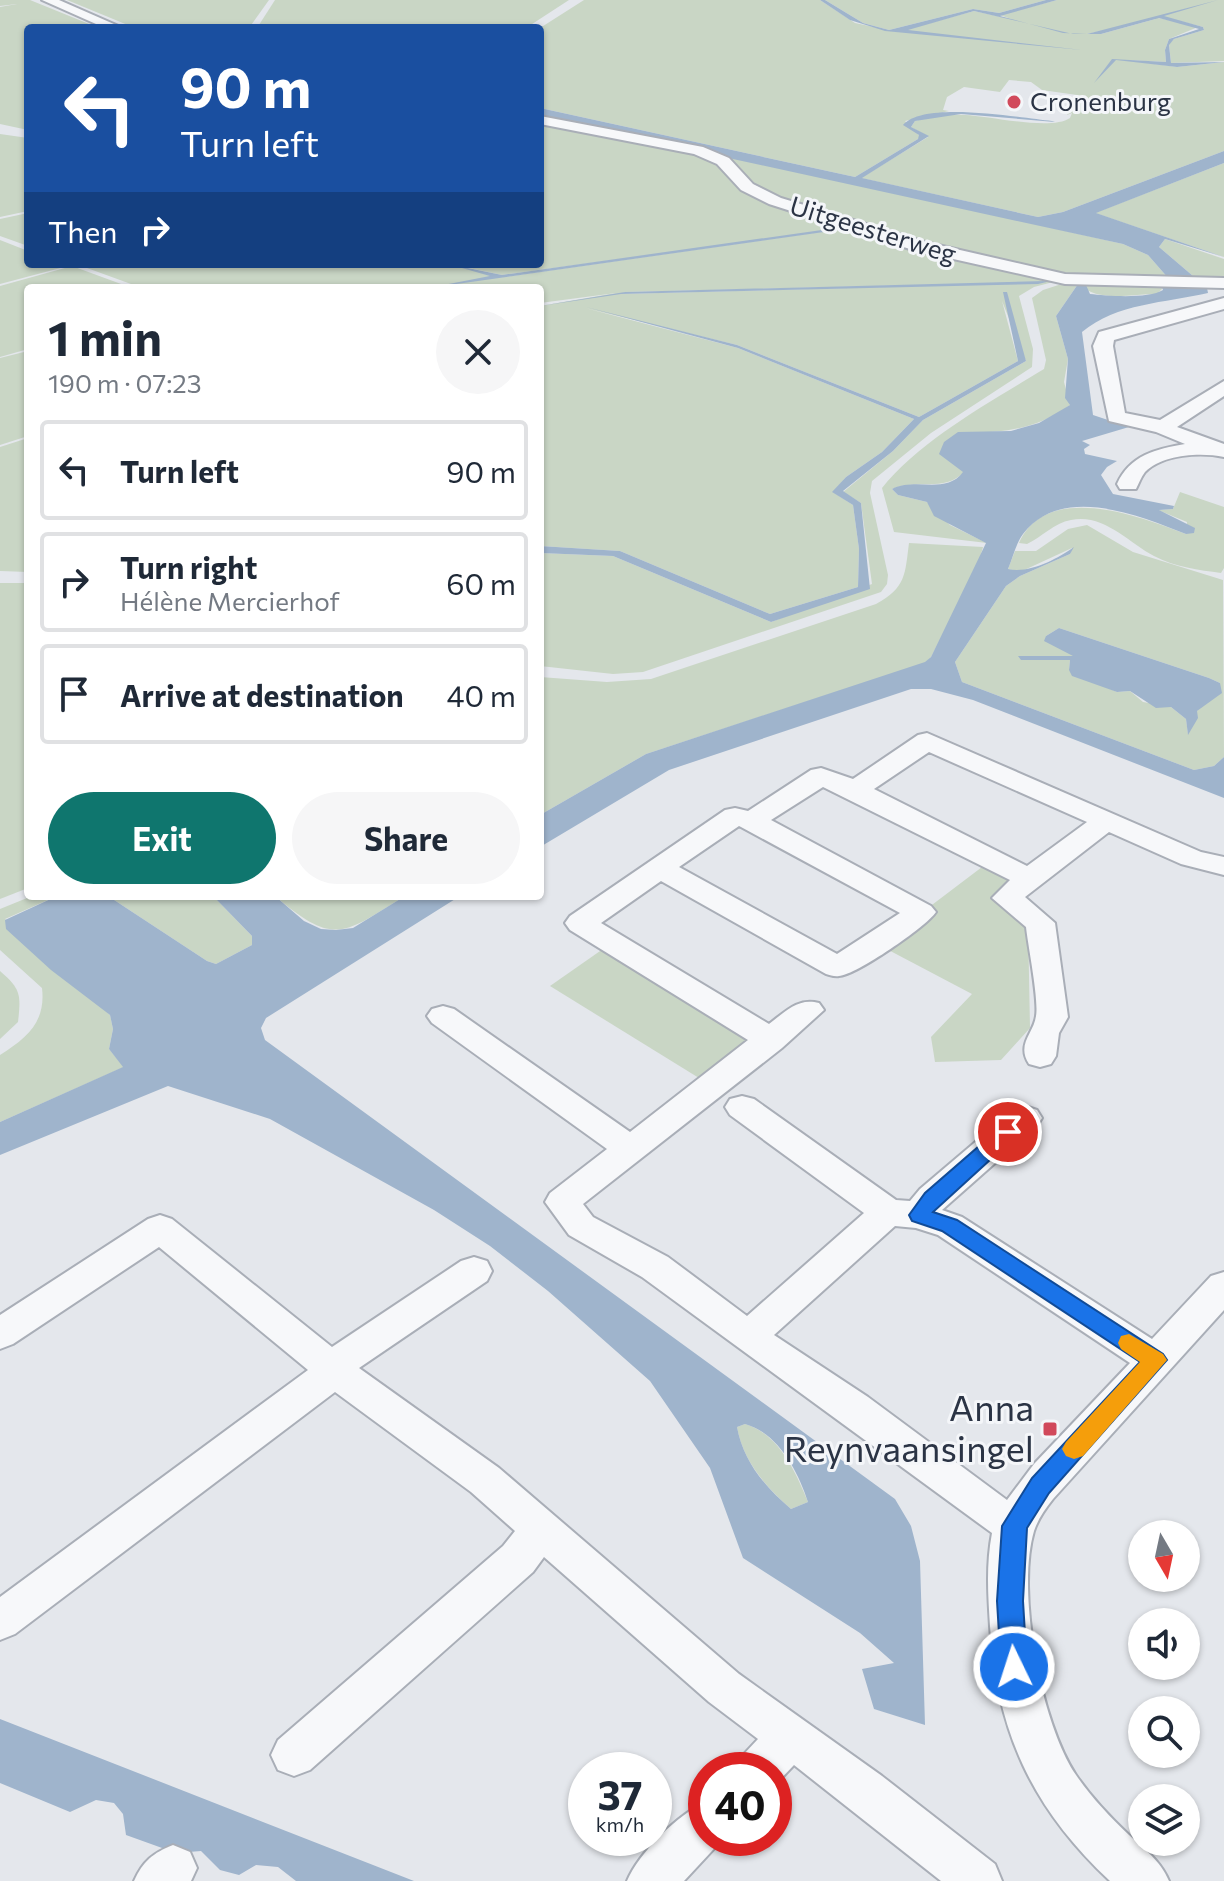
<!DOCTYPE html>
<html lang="en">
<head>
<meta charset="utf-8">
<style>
  :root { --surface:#fff; --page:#f6f6f7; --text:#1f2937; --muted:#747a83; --line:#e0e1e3; --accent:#0f766e }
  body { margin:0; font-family:Commissioner,sans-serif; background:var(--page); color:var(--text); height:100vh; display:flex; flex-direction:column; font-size:30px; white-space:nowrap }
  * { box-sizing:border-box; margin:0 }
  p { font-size:26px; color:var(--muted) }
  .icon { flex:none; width:44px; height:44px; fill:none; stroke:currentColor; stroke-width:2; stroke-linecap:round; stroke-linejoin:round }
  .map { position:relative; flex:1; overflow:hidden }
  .side { position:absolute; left:24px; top:284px; width:520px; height:616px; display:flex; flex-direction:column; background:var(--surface); border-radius:8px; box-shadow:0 2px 6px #0004 }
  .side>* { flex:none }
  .banner { position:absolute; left:24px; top:24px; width:520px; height:244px; border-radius:8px; box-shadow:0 2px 6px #0004; background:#1a4fa0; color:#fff; overflow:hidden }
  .needle { width:52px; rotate:171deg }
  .buttons { position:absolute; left:1128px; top:1520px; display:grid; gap:16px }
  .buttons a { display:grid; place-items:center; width:72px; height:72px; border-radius:50%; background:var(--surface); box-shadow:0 2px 6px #0004; font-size:40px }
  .speed { position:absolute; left:568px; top:1752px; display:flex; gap:16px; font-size:40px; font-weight:700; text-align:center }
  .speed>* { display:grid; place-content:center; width:104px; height:104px; border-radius:50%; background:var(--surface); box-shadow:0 2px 6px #0004; line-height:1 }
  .speed small { font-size:20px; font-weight:400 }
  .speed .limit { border:12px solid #d22; background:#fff; color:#111 }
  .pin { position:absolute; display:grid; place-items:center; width:68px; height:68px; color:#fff; margin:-34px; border:4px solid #fff; border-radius:50%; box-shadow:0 2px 8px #0007 }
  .me { position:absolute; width:88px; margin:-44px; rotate:356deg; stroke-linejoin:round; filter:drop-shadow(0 0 6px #0008) }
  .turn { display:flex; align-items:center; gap:28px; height:168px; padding:0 24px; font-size:36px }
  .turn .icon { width:104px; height:104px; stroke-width:2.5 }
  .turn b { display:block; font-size:56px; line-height:68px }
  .then { display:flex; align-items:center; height:76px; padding:0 24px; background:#0003; gap:16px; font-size:30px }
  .round { display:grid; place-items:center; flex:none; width:84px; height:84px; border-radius:42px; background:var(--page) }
  .summary { display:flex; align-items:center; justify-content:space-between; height:136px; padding:0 24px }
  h1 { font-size:48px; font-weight:700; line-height:60px }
  .primary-button { display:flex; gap:16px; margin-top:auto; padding:16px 24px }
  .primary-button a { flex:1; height:92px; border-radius:48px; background:var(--accent); color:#fff; font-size:32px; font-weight:700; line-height:92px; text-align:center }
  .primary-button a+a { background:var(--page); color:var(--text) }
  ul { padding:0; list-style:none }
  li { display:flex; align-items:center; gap:24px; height:100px; margin:0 16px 12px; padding:0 8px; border:4px solid var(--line); border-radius:8px }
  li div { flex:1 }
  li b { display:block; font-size:30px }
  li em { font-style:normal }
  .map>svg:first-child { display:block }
  .green { fill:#c9d6c5; fill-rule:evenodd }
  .water { fill:#9fb4cc; fill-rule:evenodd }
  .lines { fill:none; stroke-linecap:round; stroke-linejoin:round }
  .minor-casing { stroke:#a9aeb7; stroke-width:4 }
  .minor { fill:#f7f8fa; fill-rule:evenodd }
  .route { fill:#1a73e8; stroke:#114b97; stroke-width:2 }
  .slow { fill:#f59e0b }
  .poi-dot { fill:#d1495b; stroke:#f4f6f9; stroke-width:3 }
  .labels { text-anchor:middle; stroke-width:6; stroke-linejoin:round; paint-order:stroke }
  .far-poi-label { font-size:26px; fill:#2b3445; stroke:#f4f6f9; text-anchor:start }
  .far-street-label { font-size:26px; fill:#2b3445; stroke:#f4f6f9 }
  .near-poi-label { font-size:36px; fill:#2b3445; stroke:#f4f6f9; text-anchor:end }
</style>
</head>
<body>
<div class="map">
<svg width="1224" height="1881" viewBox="0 0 1224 1881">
  <rect width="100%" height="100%" fill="#e4e7ec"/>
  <g class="green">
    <polygon points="0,0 30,0 99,28 28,28 28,79 25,80 28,80 28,130 0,124 0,7 17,4 0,6"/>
    <polygon points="67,0 269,0 249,28 135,28"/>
    <polygon points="275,0 569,0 526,28 257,28"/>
    <path d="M584,0h236l35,23 42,9 77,-21 37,8 -11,-4 57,-15h167v61l-53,2 -2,-19 5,-5 30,-9 -1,-3 -39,-10 -77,17h14l58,-16 39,9 -29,12 -4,11 1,12 -41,-2 52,7 47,-5v89l-161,61 -25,5 -177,-39 67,-41 -17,-10 4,-6c16,-5 33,-7 50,-6 25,1 86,16 105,3l2,-5 -5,2 10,-20 -35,-5 -11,-8 -22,-2 -9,12 -36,-5 -17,10 -4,13 6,1 -44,10 15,15 -2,3 -63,38 -315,-69v-80z"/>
    <polygon points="825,0 1046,0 999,13 973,9 889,30 863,23"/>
    <path d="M540,125c51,10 105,12 155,28 26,8 36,33 60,44l136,46 166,38 -23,6 -15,9 14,53 -1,18 -101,66 -59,48 -2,12 18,82 -1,9 -6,8 -238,80 -30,2 -73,-8v-113l73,3 158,66 101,-38 -11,-81 -18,-11 50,-41 30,-31 103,-59 -24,-60 16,60 -99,56 -182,-72 -152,-37 153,40 176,71 -32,33 -36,25 -13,15 20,13 6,44 -1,38 -88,27 -150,-63 -80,-5v-240l76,-13 -76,10v-15h-398l-66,-24h464zM834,230l-330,47 -14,1v-3l-26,-8 38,8zM1001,283h40l-420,11 4,-2z"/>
    <polygon points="0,134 28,138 28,211 0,217"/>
    <polygon points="708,150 1123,244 1148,255 1169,279 1075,277 1003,265 769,196"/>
    <polygon points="1224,163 1224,257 1095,213"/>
    <polygon points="28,213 28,246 0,236 0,219"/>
    <polygon points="1165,239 1224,259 1224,277 1193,276 1159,247"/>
    <polygon points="0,240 28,251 28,264 68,266 0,284"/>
    <polygon points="72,266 132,288 28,288 28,349 0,357 0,286"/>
    <path d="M1071,281l94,5 -8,8c-27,0 -58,9 -79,-10l-22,32 12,43 -4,23 6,23c-34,25 -71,29 -112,27l6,40c-20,21 -48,6 -72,17l6,6 29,7 23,23 37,18 -93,-11 -12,-44c38,-48 110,-87 162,-119l2,-9 -14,-62 11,-8z"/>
    <polygon points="28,351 28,436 0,445 0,358"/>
    <polygon points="28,438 28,572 0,571 0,447"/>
    <path d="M1180,492l44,15v61l-3,5c-22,-3 -46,-6 -67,-17 -26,-14 -51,-43 -83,-36 -17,3 -29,17 -44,24l-8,-1c28,-63 122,-26 167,-9l1,-12 -29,-12 15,-1z"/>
    <path d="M1087,525l46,27 90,28 1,177 -10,9 -20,4 -232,-88 -7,-20 51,-76 14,-10 50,-22 2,-6 -52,24 -12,-3 7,-18h21l32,-22zM1059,628l150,50 11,5 -23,28 -9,23 -2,-15 -15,-12 -28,-5 -13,-11 -13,1 -48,-22 1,-10 -52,-3 58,-1 -30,-20z"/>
    <path d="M909,543l74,4 -5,18 -47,92 -6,6 -279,91 -106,61v-138l67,5 44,-3 225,-75c30,-16 29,-30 33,-61z"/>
    <polygon points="0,583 28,583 28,888 0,899"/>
    <polygon points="986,864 1019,880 993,901 1028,922 1030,1028 1001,1060 935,1062 931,1037 972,994 879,945"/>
    <path d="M32,896h25l-52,23 105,96 3,14 -4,20 15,18 -124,55v-67c27,-17 46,-33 42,-67l-42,-38v-41z"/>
    <polygon points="108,896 213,896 252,936 252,945 216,964 207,961"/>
    <path d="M275,896h130c-62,38 -70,51 -130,0z"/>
    <polygon points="603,949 752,1038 699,1078 550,986"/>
    <path d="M0,971c21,18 21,24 18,51l-18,17z"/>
    <path d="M745,1424c34,10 50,47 63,78l-17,7c-26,-23 -48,-48 -54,-82z"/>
  </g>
  <g class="water">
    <polygon points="820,0 825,0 863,23 889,30 973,9 999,13 1046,0 1057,0 1000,16 1063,33 1087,34 1218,0 1164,16 1203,27 1204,30 1174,39 1169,45 1171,63 1224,62 1177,67 1116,60 1094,83 1112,59 1166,62 1165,50 1169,39 1199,29 1159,18 1101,34 1073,34 974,11 908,30 1082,50 885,31 850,20"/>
    <path d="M540,108l315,69 63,-38 1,-4 -16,-10c21,-25 117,-7 149,-4l3,1 -94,-8 -46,7 -4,6 18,9 -67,42 176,39 25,-5 161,-61v12l-128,50 128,44 -59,-18 -6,8 34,29 31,1v3l-55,-1 -21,-24 -25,-11 -583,-127z"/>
    <path d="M540,123l151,28c32,10 31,27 55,41 31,17 69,24 103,35l-18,4 -403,57 62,-12 -42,-12 54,11 341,-48 -97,-34c-16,-10 -24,-28 -42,-37z"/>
    <polygon points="862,233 1051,281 1038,284 621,294 540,306 625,292 1046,281 891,243"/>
    <path d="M1078,284l8,1 4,9c17,2 59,5 73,-4l-2,-6 63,2 -17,2 1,5c-43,10 -91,10 -126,39l11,83 36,12 -47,14 8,4 -6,4 1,5 32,7 -10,6 -6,8 12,19 61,12 -1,3 -14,1 36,18 -1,5 -8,1c-46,-18 -124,-51 -163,0 -7,9 -10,24 -15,35 21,5 49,-10 66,-22l-4,7 -50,22 -14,10 -51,76 7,20 232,88 20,-4 10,-9v41l-251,-98 -42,-11h-20l-242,81 -129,77v-32l106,-61 279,-92 6,-5 55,-114 -52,-27 -7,-14 -29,-7 -6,-6c24,-12 54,6 71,-17l-24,-18 5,-12 14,-10 53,-1 28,-8 31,-18 -5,-7 3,-39 -12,-43z"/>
    <polygon points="1003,292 1007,292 1026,361 923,420 893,451 843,491 861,503 870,589 771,622 613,556 540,553 540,546 620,551 770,614 858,587 859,549 853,505 832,492 846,477 882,452 914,419 738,348 586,307 737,345 919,417 1018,361"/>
    <polygon points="1059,628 1209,678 1220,683 1222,693 1197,711 1198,718 1188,735 1186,719 1171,707 1156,708 1130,691 1117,692 1072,676 1069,670 1070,660 1021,660 1018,656 1073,656 1044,641 1046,636"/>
    <path d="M57,896h51l99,65 9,3 36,-19v-9l-39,-40h62l29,25 17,8 15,1 17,-2 52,-32h55l-194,122 -5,10 4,12 630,459 16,27 9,35 5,164 -51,-16 -12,-40 32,-6 -34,-30 -117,-75 -33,-90 -60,-87 -102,-90 -58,-45 -56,-36 -164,-91 -102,-33 -168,69v-33l123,-55 -14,-18 4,-20 -3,-14 -59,-45 -45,-41 -1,-9zM745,1424c33,9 53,47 63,78l-17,7c-26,-22 -48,-48 -54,-82z"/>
    <polygon points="0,1719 414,1881 296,1881 278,1867 256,1865 239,1875 220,1870 201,1851 176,1853 126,1835 123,1814 114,1803 96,1800 70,1812 0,1783"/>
  </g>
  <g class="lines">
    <g class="minor-casing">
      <g id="minor">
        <polygon points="42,0 59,0 123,28 105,28"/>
        <polygon points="540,116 703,147 729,158 753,184 781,198 925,242 1065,274 1224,278 1224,288 1065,284 913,250 769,204 741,190 717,164 694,154 540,124"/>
        <path d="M1224,298v11l-110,31 -1,6 12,67 35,7 64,-39v15l-47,31 47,17v13c-23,-5 -61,-3 -79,15 -4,5 -6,11 -9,17h-16l-3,-5c13,-29 39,-35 68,-40l-29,-12 -47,-11 -16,-75 6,-14z"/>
        <path d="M927,733l274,119 23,5v18l-43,-11 -72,-32 -84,65 30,26 13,94 -9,16 -3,23 -5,8 -11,3 -11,-3c-13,-20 5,-31 7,-48 3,-16 -8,-70 -10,-89l-34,-29 18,-18 -187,-93 -52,33 160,86 5,6c-10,15 -80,63 -97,64 -4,1 -9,-1 -13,-2l-165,-93 -60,42 168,101c16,-12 29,-27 50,-21l5,7 -42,38 -199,156 10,13 75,40 79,59 117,-103 -134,-98 -5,-8 5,-8 12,-3 12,3 142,101 14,1 10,-12 93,-79 12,-4 12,4 5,8 -5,8 -95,84 20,7 190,122 59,-63 13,-4v38l-171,189c-8,10 -15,20 -19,32 -18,61 7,192 42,244 15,22 34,42 53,60 16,15 31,25 40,46h-59c-78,-73 -113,-149 -120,-255 -2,-31 -4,-62 2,-93l-350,-256 -73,-42 -24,-33 5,-9 57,-44 -175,-126 -5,-7 5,-7 11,-3 11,3 176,123 118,-92 -178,-110 -5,-7 5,-7 155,-106 10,-2 13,3 63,-41 10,-2 32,11 65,-44zM929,752l158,70 -60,44 -153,-77zM739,826l2,1 159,86 -63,41 -158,-87zM895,1226l21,2 22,7 192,128 -96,101 -27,36 -139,-103 -94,-62z"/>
        <polygon points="160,1215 172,1219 332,1347 461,1261 474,1257 487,1261 492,1271 487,1281 359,1368 499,1468 739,1674 882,1776 995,1864 1002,1881 941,1881 794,1765 774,1786 774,1770 736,1770 743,1755 758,1739 709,1702 544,1557 533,1572 310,1770 294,1776 278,1770 271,1755 278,1740 503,1546 515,1531 471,1492 335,1392 15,1634 0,1640 0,1597 308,1370 159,1247 13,1344 0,1349 0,1315 148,1219"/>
        <path d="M706,1802v36h18l-40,43h-57c12,-28 51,-67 79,-79z"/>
        <path d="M173,1845l17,7 7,16 -6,13h-57c9,-20 19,-28 39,-36z"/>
      </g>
    </g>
    <use href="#minor" class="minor"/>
  </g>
  <polygon class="route" points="1008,1125 1015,1127 1018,1132 1015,1137 933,1212 957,1220 1163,1354 1167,1360 1049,1493 1027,1528 1023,1601 1027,1667 1023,1676 1014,1679 1005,1676 1001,1667 997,1601 1002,1526 1032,1478 1140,1362 942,1231 912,1221 909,1215 925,1193 1001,1127"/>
  <polygon class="slow" points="1129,1334 1163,1354 1167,1360 1083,1456 1074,1459 1066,1456 1062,1449 1066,1442 1140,1362 1121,1349 1118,1343 1121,1336"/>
  <g class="poi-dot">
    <circle cx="1014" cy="102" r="8"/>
    <rect x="1042" y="1421" width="16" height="16" rx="4"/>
  </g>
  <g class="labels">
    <g class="far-poi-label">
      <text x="1030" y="111">Cronenburg</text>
    </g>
    <g class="far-street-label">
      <text transform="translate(873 230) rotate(17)" y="9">Uitgeesterweg</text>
    </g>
    <g class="near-poi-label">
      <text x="1034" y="1421">Anna<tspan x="1034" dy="41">Reynvaansingel</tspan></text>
    </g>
  </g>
</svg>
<div class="buttons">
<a><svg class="needle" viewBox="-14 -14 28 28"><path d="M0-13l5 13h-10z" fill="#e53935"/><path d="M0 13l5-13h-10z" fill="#747a83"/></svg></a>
<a><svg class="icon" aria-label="sound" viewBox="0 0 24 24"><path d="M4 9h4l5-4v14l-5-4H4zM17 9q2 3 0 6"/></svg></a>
<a><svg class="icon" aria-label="search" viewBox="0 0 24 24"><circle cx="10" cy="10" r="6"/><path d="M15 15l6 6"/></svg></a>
<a><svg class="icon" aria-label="layers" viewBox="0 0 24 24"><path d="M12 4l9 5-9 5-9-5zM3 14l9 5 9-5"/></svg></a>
</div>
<div class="speed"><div>37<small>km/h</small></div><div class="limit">40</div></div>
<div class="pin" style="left:1008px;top:1132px;background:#d93025"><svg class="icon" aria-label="arrive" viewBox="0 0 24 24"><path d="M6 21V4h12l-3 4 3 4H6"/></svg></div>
<svg class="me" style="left:1014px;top:1667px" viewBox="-20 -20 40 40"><circle r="17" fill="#1a73e8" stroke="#fff" stroke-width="3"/><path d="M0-11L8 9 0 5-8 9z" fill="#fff"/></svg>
<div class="banner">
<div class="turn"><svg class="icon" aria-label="left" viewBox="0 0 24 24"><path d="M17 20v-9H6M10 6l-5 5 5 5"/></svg><div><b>90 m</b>Turn left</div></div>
<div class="then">Then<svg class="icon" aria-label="right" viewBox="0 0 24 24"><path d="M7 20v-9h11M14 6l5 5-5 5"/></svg></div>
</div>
<section class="side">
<div class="summary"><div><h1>1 min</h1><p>190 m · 07:23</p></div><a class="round"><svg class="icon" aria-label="close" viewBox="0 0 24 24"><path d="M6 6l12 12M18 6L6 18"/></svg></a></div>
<ul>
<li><svg class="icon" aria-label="left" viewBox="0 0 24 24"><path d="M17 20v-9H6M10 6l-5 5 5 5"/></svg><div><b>Turn left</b></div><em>90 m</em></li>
<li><svg class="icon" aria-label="right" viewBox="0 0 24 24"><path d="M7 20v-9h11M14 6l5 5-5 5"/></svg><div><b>Turn right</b><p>Hélène Mercierhof</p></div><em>60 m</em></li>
<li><svg class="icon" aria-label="arrive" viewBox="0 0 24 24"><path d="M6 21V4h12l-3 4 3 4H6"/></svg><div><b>Arrive at destination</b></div><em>40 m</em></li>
</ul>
<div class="primary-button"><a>Exit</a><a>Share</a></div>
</section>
</div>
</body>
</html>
